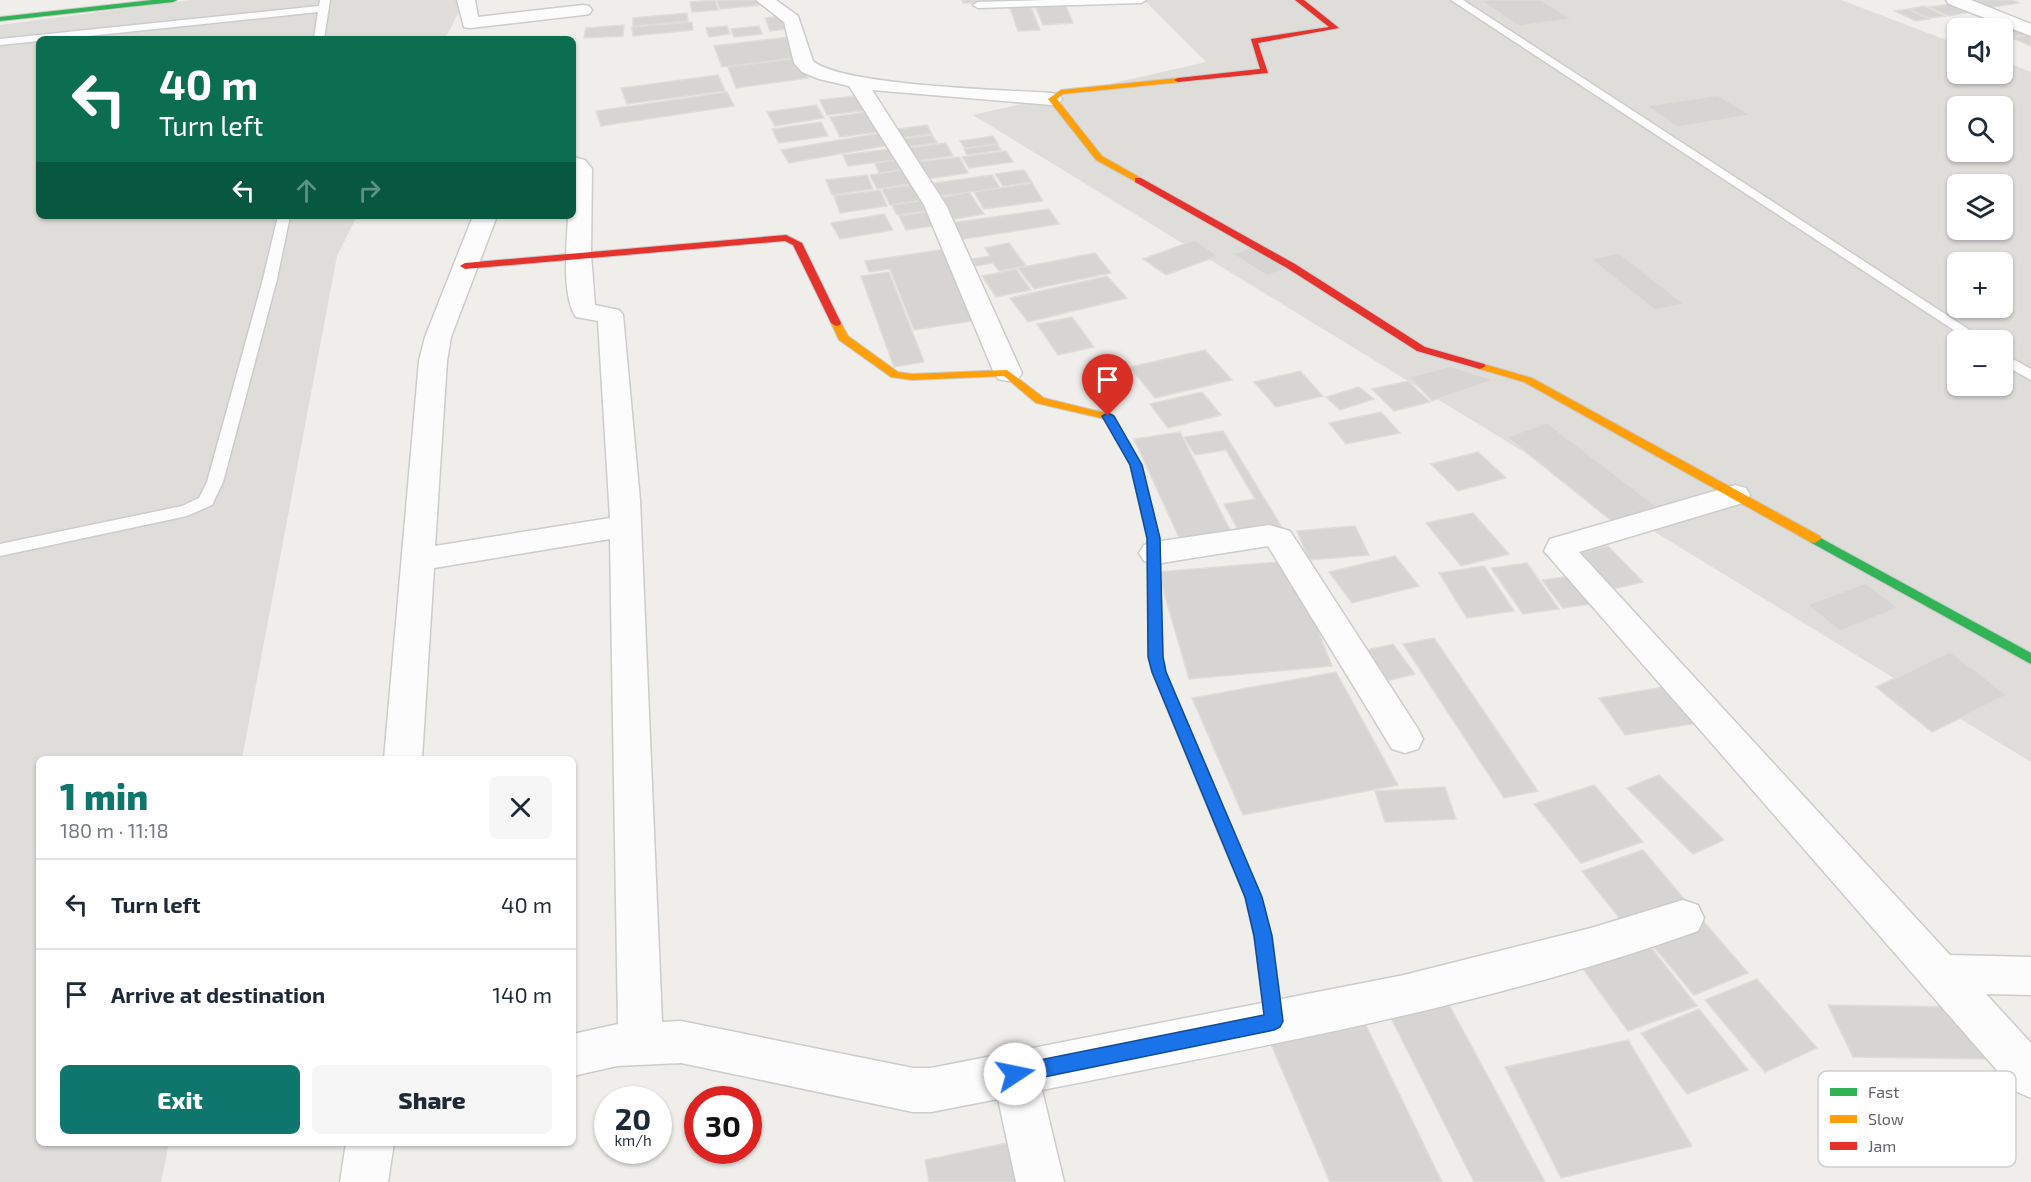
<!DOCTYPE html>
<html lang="en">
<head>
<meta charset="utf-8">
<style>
  :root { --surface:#fff; --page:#f6f6f7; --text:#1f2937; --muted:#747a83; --line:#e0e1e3; --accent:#0f766e }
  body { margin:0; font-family:"Exo 2",sans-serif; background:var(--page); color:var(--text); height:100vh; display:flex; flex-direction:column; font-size:22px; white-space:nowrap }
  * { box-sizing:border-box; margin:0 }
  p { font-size:20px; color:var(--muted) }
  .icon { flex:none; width:33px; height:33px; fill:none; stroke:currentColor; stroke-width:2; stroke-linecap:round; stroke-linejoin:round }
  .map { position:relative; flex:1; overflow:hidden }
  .drawer { position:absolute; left:36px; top:756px; width:540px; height:390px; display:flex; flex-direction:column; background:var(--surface); border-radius:9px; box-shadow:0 2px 4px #0004 }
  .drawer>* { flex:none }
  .banner { position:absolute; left:36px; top:36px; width:540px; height:183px; border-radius:9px; box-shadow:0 2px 4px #0004; background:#0b6e4f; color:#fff; overflow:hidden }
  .controls { position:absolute; left:1947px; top:18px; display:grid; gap:12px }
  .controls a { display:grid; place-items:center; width:66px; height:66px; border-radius:9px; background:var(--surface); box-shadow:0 2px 4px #0004; font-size:30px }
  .speed { position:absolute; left:594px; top:1086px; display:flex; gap:12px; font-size:30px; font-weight:700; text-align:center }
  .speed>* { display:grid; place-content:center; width:78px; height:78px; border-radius:50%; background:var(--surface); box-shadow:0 2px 4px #0004; line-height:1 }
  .speed small { font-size:15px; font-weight:400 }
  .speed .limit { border:9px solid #d22; background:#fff; color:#111 }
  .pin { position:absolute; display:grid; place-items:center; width:51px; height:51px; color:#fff; margin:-62px -26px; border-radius:50% 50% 50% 0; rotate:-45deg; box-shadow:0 0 6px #0007 }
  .pin .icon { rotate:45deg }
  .me { position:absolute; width:66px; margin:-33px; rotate:79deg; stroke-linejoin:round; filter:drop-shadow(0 0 4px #0008) }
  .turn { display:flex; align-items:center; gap:21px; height:126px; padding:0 24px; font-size:27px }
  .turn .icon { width:78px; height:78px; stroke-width:2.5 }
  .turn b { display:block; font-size:42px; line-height:51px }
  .lanes { display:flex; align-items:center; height:57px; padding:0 24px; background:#0003; justify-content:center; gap:30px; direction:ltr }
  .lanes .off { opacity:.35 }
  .round { display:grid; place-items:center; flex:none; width:63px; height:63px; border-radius:9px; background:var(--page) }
  .head { display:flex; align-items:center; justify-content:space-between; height:102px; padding:0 24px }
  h1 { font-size:36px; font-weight:800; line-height:45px; color:var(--accent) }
  .cta { display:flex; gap:12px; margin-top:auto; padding:12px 24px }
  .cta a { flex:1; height:69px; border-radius:9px; background:var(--accent); color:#fff; font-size:24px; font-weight:800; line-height:69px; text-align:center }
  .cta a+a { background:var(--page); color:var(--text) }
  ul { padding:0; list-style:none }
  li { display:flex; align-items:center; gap:18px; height:90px; padding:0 24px; border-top:2px solid var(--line) }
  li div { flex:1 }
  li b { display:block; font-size:22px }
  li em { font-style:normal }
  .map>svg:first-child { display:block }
  .industrial { fill:#dfddda; fill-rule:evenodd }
  .building { fill:#d6d5d3; stroke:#deddd9; stroke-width:1.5 }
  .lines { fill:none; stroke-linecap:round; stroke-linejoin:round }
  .lane-casing { stroke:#cbcccc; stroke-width:3 }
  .street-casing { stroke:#cbcccc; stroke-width:3 }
  .fast-casing { stroke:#cacacb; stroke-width:2 }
  .slow-casing { stroke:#cacacb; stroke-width:2 }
  .jam-casing { stroke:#cacacb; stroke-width:2 }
  .lane { fill:#fdfcfc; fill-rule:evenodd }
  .street { fill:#fdfcfc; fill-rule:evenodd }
  .fast { fill:#30b455; fill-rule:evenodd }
  .slow { fill:#ff9f0a; fill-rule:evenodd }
  .jam { fill:#e5322d; fill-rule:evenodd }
  .route { fill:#1a73e8; stroke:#114b97; stroke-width:1.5 }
  .key { fill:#fff; stroke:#cfd0d2; stroke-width:1.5 }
  .key-label { font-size:16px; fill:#5f6368 }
</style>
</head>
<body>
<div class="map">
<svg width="2031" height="1182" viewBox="0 0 2031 1182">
  <rect width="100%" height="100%" fill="#efeeea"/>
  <g class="industrial">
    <polygon points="190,0 465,0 445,39 39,39 39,216 357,216 337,256 242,759 39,759 39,1143 169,1143 161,1182 0,1182 0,25"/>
    <path d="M1144,0h697l116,44 1,30h44l1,-13 28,11v690l-1058,-647 233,-53zM1958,106h44v46h-44zM1958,184h44v46h-44zM1958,262h44v46h-44zM1958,340h44v46h-44z"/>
  </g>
  <g class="building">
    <polygon points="715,0 718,10 692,12 690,2"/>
    <polygon points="717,0 760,0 762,5 720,9"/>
    <polygon points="962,0 1065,0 963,3"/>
    <polygon points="1480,0 1541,0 1572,19 1519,26"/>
    <polygon points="1967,0 2012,0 2019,3 1987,8"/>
    <polygon points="1956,3 1975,11 1949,16 1929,7"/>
    <polygon points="1065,4 1073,23 1043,25 1035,5"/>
    <polygon points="1924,6 1945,16 1929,18 1909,9"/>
    <polygon points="1031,7 1040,30 1018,31 1010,8"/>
    <polygon points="1908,9 1929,19 1916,21 1895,11"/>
    <polygon points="687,13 688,21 633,26 633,18"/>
    <polygon points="781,16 786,29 770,31 765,18"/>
    <polygon points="692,22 693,30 633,36 632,27"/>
    <polygon points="2015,24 2031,32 2031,34 2011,37 2002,33 2002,28 1991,28"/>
    <polygon points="624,25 623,36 584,38 586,28"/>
    <polygon points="727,26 730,34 709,37 706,28"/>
    <polygon points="759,26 762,34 734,37 731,29"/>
    <polygon points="2031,35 2031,46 2012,38"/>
    <polygon points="790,37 801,57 722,67 714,46"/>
    <polygon points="798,58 808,78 736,88 728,67"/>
    <polygon points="718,75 725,91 627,104 621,88"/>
    <polygon points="727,92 734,106 601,126 596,111"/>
    <polygon points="862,95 870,110 827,115 820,100"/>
    <polygon points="1718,95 1751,115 1678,127 1647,106"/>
    <polygon points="816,105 824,118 775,126 767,112"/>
    <polygon points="875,111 885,131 840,137 830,117"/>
    <polygon points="821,122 828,136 779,143 772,129"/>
    <polygon points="927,125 932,134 902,138 897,129"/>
    <polygon points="881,133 890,145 789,163 781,150"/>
    <polygon points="932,135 937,143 906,147 902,139"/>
    <polygon points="993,136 998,144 965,148 960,141"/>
    <polygon points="946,143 953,156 915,161 908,148"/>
    <polygon points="997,144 1001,150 967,155 964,149"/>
    <polygon points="896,148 902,159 848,166 843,155"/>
    <polygon points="1006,151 1013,162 969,168 962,157"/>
    <polygon points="959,157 968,173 927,179 918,162"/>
    <polygon points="905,159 910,168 879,173 875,163"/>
    <polygon points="909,169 916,183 877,189 870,175"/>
    <polygon points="1024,170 1032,182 1003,186 995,174"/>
    <polygon points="867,175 873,189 832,195 826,180"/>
    <polygon points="992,175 1000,188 941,196 934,183"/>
    <polygon points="1032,183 1043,201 984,209 974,192"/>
    <polygon points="921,184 929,199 890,205 882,189"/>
    <polygon points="880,190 887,206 840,213 834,196"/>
    <polygon points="969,192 984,214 950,220 936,199"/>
    <polygon points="927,200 932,210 897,215 892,205"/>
    <polygon points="1049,209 1059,224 958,240 950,223"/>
    <polygon points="932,211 939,225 906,230 899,216"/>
    <polygon points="884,214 893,230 840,239 831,223"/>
    <polygon points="1195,240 1218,256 1166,275 1143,259"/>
    <polygon points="1009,243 1026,266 999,271 993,263 976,266 972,259 990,256 985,248"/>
    <polygon points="1254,246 1288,268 1267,276 1233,254"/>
    <polygon points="946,249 979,320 914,330 890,269 869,272 865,261"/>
    <polygon points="1095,253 1111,273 1034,289 1018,268"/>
    <polygon points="1619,253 1684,304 1655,310 1591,259"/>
    <polygon points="1016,269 1031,290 996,297 982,276"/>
    <polygon points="889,272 924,362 894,367 861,276"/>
    <polygon points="1107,276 1127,298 1028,322 1010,298"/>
    <polygon points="1072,317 1094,347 1058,355 1037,324"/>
    <polygon points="1205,350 1232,380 1155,398 1130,367"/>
    <polygon points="1450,366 1494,380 1432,401 1410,377"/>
    <polygon points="1300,371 1323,396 1276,407 1254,382"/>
    <polygon points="1408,381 1430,402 1394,411 1372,389"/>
    <polygon points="1359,387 1374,399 1340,410 1326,397"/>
    <polygon points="1202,392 1221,415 1168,428 1150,404"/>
    <polygon points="1381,412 1400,433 1346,444 1329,423"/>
    <polygon points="1547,423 1660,509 1618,526 1507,437"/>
    <polygon points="1223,431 1283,529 1242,537 1224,504 1255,499 1226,450 1195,455 1184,437"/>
    <polygon points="1180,432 1234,538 1183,546 1134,439"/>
    <polygon points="1478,452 1506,478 1458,491 1431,464"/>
    <polygon points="1473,513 1509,554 1461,566 1426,523"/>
    <polygon points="1355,526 1369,555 1309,560 1297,531"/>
    <polygon points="1608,546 1643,582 1609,590 1575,554"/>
    <polygon points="1395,556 1419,586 1352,603 1329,572"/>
    <polygon points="1291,561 1332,666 1189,679 1158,572"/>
    <polygon points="1527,563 1559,609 1523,614 1491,568"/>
    <polygon points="1484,566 1514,611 1467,618 1439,573"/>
    <polygon points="1578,575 1599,603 1563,608 1542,580"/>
    <polygon points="1865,583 1898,608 1840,631 1808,605"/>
    <polygon points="1434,638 1538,791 1504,798 1403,644"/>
    <polygon points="1393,644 1415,674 1375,684 1354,653"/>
    <polygon points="1950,652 2007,695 1932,732 1876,687"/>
    <polygon points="1336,672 1398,785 1243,815 1192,698"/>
    <polygon points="1675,685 1704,722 1625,735 1599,698"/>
    <polygon points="1659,775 1724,840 1693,854 1627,788"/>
    <polygon points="1594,785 1643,842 1581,863 1534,804"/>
    <polygon points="1445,787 1456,819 1385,822 1375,791"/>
    <polygon points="1643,850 1695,912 1632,934 1582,871"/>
    <polygon points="1698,915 1748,973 1694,995 1645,936"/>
    <polygon points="1650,946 1697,1006 1628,1031 1583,969"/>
    <polygon points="1757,979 1817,1048 1765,1072 1705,1000"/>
    <polygon points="1447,1001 1545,1182 1474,1182 1390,1016"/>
    <polygon points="1828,1005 1959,1007 1988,1059 1853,1057"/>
    <polygon points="1699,1009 1748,1070 1687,1094 1641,1033"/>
    <polygon points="1359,1011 1442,1182 1330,1182 1267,1035"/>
    <polygon points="1628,1040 1692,1146 1561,1178 1505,1067"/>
    <polygon points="1021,1140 1029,1182 929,1182 925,1160"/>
  </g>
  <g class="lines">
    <g class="lane-casing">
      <g id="lane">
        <polygon points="320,0 330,0 324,39 314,39 318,12 59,39 39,39 39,41 0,45 0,39 319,6"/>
        <polygon points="1046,0 1146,0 1141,3 978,8 973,5 978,2"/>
        <polygon points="1451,0 1463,0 1985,340 1969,340"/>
        <polygon points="278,216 290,216 277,279 223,482 212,505 187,516 0,556 0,544 182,506 199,498 207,482 263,279"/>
        <polygon points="2002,353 2031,369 2031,380 2002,364"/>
      </g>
    </g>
    <g class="street-casing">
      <g id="street">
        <polygon points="457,0 475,0 478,17 583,5 589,6 592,10 589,14 583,15 470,28 464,27"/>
        <path d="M756,0h20l22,16 15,45c29,25 194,29 239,32l7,2 3,4 -3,4 -7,2 -180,-15 74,115 76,168 -4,6 -10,2 -10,-2 -4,-6 -70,-168 -75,-119 -30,-7 -17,-7 -8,-9 -10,-41z"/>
        <polygon points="1946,0 1971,0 2031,24 2031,36 1949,4"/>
        <path d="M573,157l12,3 7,9 -1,86 4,50 24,5 4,5 17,185 22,522 19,-1 232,47h18l473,-93 187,-47 92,-28 15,5 6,13 -6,13c-212,76 -436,115 -656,159l22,92h-48l-18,-83 -67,13h-18l-232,-49 -64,3 -44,10v-42l45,-10 -8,-485 -176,29 -12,191h-38l35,-398 6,-24 48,-121h24l-46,121 -4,24 -12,185 175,-28 -12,-197 -22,-4c-15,-21 -9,-74 -8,-101h5z"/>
        <polygon points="1735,485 1746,488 1750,495 1746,502 1579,552 1950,955 2031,957 2031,995 1986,994 2031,1043 2031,1098 2015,1091 1544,551 1550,539"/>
        <polygon points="1269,525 1290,531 1418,729 1423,739 1418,749 1405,753 1392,749 1268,546 1155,564 1144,561 1139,553 1144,545 1155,542"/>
        <polygon points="346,1143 394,1143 388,1182 340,1182"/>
      </g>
    </g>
    <g class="fast-casing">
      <g id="fast">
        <polygon points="153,0 177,0 173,2 0,21 0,17"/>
        <polygon points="1144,495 1150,499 1159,538 1163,657 1166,672 1232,828 1230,833 1224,835 1218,833 1216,828 1152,672 1149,657 1147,538 1138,499"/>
        <polygon points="1815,535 2031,653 2031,664 1810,542 1809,539 1810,536"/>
      </g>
    </g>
    <g class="slow-casing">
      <g id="slow">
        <polygon points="1178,78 1182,80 1181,82 1063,94 1057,99 1102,156 1141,178 1141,182 1138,183 1096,160 1048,99 1061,90"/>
        <polygon points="836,320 840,321 848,336 898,372 912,374 1007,370 1044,398 1113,415 1142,465 1150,499 1144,503 1138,499 1130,465 1105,419 1036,403 1004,376 912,380 891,377 839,340 831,323"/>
        <polygon points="1480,363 1532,378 1820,536 1821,539 1815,543 1810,542 1524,382 1476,368 1474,366"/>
        <polygon points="1224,821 1230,823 1232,828 1261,897 1272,936 1283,1021 1280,1027 1274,1029 1268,1027 1265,1021 1254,936 1245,897 1216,828 1218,823"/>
      </g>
    </g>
    <g class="jam-casing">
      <g id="jam">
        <polygon points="1295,0 1304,0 1339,28 1258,43 1268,73 1178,82 1174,80 1178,78 1260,69 1251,39 1329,27"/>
        <polygon points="1135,178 1141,178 1295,264 1425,347 1484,364 1486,366 1480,369 1417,351 1287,268 1135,182"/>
        <polygon points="786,235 802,243 841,323 840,325 836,326 831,323 793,245 785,241 465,269 460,266 465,263"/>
      </g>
    </g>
    <use href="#lane" class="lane"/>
    <use href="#street" class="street"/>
    <use href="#fast" class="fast"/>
    <use href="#slow" class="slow"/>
    <use href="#jam" class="jam"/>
  </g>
  <polygon class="route" points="1108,413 1114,416 1142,465 1160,538 1163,657 1166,672 1262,897 1272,936 1283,1021 1280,1027 1274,1030 1015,1083 1008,1080 1005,1074 1008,1067 1015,1065 1264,1015 1254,936 1245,897 1152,672 1148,657 1147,538 1130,465 1102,416"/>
  <rect x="1818" y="1071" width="198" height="96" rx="9" class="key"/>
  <rect x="1830" y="1088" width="27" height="8" fill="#30b455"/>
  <rect x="1830" y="1115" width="27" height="8" fill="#ff9f0a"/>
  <rect x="1830" y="1142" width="27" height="8" fill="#e5322d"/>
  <g class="key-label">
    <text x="1868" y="1098">Fast</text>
    <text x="1868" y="1125">Slow</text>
    <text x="1868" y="1152">Jam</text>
  </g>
</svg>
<div class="controls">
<a><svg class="icon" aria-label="sound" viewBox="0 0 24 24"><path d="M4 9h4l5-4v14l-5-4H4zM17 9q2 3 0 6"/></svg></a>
<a><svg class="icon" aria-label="search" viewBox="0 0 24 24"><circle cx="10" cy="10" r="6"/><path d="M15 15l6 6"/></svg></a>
<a><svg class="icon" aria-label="layers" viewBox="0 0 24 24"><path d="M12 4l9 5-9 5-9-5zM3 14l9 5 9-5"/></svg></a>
<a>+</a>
<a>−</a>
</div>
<div class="speed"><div>20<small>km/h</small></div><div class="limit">30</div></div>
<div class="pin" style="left:1108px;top:416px;background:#d93025"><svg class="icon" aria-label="arrive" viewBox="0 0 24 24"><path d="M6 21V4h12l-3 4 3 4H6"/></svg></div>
<svg class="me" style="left:1015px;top:1074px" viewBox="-20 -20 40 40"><circle r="19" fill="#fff"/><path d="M0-13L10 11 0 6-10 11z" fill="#1a73e8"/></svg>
<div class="banner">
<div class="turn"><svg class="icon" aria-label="left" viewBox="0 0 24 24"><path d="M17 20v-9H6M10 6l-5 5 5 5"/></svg><div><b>40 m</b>Turn left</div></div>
<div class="lanes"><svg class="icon" aria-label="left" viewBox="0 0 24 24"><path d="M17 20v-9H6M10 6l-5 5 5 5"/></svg><svg class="icon off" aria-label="ahead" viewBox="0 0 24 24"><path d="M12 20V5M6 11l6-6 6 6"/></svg><svg class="icon off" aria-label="right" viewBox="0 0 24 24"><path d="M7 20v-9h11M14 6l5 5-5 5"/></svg></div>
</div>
<section class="drawer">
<div class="head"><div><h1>1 min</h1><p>180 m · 11:18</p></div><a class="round"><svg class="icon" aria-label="close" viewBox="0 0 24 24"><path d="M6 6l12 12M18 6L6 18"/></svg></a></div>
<ul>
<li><svg class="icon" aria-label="left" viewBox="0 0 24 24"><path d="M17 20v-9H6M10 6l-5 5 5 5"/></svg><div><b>Turn left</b></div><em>40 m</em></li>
<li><svg class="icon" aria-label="arrive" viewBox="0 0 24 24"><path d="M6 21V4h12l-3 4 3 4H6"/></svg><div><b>Arrive at destination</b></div><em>140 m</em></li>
</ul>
<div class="cta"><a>Exit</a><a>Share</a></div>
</section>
</div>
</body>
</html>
